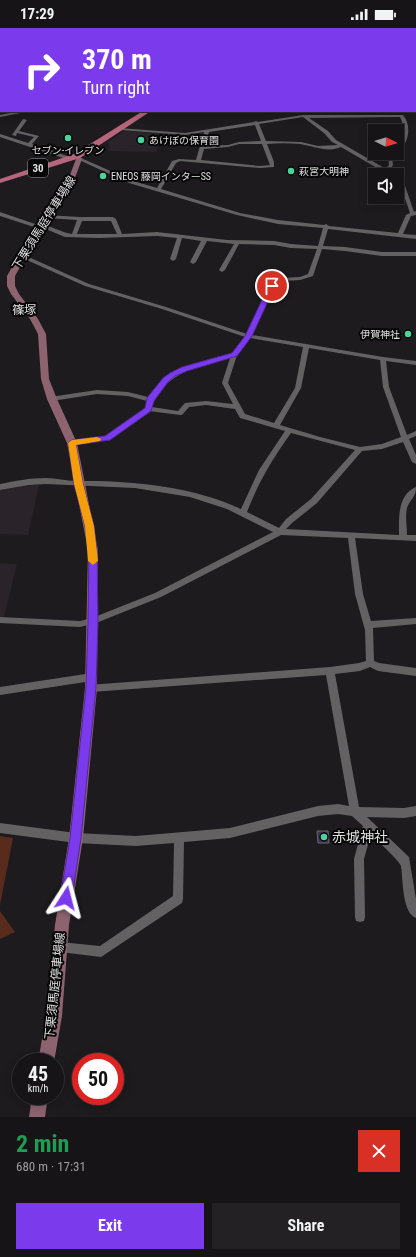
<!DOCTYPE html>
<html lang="en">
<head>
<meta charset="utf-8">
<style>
  :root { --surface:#161416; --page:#232123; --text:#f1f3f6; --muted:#9e9ea1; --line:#353335; --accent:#7c3aed }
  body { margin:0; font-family:"Roboto Condensed","Noto Sans JP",sans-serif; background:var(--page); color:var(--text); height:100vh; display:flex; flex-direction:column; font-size:15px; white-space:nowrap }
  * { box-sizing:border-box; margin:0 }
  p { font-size:13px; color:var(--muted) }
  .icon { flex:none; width:22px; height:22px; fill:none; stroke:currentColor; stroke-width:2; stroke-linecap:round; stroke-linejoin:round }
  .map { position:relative; height:1089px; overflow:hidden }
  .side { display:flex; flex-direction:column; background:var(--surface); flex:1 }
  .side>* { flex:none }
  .hud { position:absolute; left:0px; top:0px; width:416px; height:84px; box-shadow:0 2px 10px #0003,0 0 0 1px var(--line); background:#7c3aed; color:#fff; overflow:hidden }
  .needle { width:26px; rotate:95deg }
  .tools { position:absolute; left:368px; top:96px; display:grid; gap:8px }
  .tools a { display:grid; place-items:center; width:36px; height:36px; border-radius:0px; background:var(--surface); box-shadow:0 2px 10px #0003,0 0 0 1px var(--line); font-size:20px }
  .speed { position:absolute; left:12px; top:1025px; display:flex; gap:8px; font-size:20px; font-weight:700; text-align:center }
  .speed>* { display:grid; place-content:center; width:52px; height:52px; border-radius:50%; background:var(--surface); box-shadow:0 2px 10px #0003,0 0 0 1px var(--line); line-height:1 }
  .speed small { font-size:10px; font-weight:400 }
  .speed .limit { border:6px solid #d22; background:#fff; color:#111 }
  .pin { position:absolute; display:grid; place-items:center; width:34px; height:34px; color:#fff; margin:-17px; border:2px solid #fff; border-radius:50%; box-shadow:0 1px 4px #0007 }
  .me { position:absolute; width:44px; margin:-22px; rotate:9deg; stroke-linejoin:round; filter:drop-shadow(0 0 3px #0008) }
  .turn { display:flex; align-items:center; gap:14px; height:84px; padding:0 16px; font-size:18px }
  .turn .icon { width:52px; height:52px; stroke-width:2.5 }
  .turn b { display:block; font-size:28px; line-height:34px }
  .round { display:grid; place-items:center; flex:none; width:42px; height:42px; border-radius:0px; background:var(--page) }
  .overview { display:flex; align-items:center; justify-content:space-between; height:68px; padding:0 16px }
  h1 { font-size:24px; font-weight:700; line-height:30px; color:#1e9e55 }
  .action { display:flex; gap:8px; margin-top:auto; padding:8px 16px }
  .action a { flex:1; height:46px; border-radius:0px; background:var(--accent); color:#fff; font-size:16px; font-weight:700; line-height:46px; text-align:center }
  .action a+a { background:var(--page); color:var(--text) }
  .status { display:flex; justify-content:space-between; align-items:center; height:28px; padding:0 20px; background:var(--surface); direction:ltr }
  .status svg { height:11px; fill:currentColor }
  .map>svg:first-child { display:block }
  .built { fill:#2a2329 }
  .green { fill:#582b1d }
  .building { fill:#3e305b; stroke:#68676a }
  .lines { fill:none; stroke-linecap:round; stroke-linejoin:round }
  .street { fill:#646163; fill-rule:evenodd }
  .secondary { fill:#8d6370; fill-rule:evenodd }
  .primary { fill:#b6657c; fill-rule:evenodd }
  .route { fill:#7c3aed; stroke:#51269a }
  .slow { fill:#f59e0b }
  .poi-dot { fill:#4cd39a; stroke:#070607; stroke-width:1.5 }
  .labels { text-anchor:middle; stroke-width:4; stroke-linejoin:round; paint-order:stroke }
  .far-poi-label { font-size:10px; fill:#e0dfe0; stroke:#070607; text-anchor:start }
  .shield { fill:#070607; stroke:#9f9e9f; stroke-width:1 }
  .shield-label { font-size:11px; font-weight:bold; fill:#e0dfe0 }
  .street-label { font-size:12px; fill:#e0dfe0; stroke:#070607 }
  .far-quarter-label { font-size:12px; fill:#e0dfe0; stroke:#070607 }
  .near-poi-label { font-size:14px; fill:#e0dfe0; stroke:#070607; text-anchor:start }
</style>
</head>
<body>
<div class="status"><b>17:29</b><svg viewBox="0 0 49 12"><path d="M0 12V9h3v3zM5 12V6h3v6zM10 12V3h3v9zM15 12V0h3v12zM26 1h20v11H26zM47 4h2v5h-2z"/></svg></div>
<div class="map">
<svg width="416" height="1089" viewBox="0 0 416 1089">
  <rect width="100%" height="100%" fill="#1d1b1d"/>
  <g class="built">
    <polygon points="124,103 171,106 171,115 158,115 156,124 108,123 109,115 106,115"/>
    <polygon points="33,457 39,457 28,507 0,506 0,462"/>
    <polygon points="0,535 17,536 4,589 0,589"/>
  </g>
  <g class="green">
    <polygon points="0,808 13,810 0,877"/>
    <polygon points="0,883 15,904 0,911"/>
  </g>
  <polygon class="building" points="317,803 328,803 329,815 318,815"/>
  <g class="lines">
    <g class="street">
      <rect x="97" y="0" width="4" height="1"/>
      <rect x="166" y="0" width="4" height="1"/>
      <rect x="0" y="7" width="1" height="2"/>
      <polygon points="21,83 31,83 0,89 0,87"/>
      <path d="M303,87h100c9,10 6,31 -6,36v-3c9,-7 8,-21 3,-31l-91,1 19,13 8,9 50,29 3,-4 -1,-9 2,-3h5l-3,3 1,9 -4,6 6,4h-6l-48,-28c-13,6 -28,-1 -41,-3 -11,-1 -22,-1 -33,0l7,18v5l-14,1 -80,-7 -4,2 -15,26 79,24 38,7 46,5 2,-1 3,2 69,7 8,-18 4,-2 -11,-32 -2,-2v-3l6,4 11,32 2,-1v4l-5,1 -8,18 13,1v4l-88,-10 -5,17 22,1 37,5h34v4h-34l-37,-5 -23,-2 -9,27 -13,4 -17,1 -8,6 -23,48 131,22 33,4v4l-30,-4 3,26 18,48 9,-4v5l-7,3 7,16v9l-4,-2 -9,-20 -21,7 -20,2 -45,52 -25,20 -6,6 113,6c0,-16 -2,-40 17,-48 0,11 -6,12 -9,21 -2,9 0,18 0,27h9v6l-61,-3 8,56 8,27 45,-3v6l-43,4 1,33 5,2 37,5v8l-38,-5 -8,-4 -10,4 -25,3 24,133 45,1 12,-2v10l-12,2 -37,-1 42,40 7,42v19c-14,-5 -13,-39 -15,-52 -2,-6 -25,-26 -30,-32l-7,25 1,58 -1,4 -4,1 -4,-1 -1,-4 -1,-58 9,-33 -11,-10 -14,-2 -20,2 -88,22 -46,4 -1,57 -1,4 -81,54 -41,-5 -4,-1 -1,-4 1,-4 4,-1 40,4 73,-50 1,-53 -38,3 -60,-3 -76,-10v-10l76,10 60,3 94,-8 88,-22 20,-2 11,2 -23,-131 -235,17 -3,-1 -1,-3 1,-3 242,-18 29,-4 7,-2 -1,-31 -10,-36 -7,-56 -67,-3 -120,62 -65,26 -16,4 -80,-4v-6l80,4 12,-3 63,-25 118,-61 -46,-23 -37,-12 -55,-9 -89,-4 -17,1 -29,5v-6c15,-3 30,-6 46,-6 10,0 20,3 30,3 52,-1 117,5 165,28l18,-39 26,-39 -45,-13 -5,-9 -29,-4 -17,2 -7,8h-2l-31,-4 -40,29 -39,5 -1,-2 3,-2 33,-5 40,-28 2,-7 -19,-5 -31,-2 -45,7 -3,-2 1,-2 47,-7 31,2 20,5c16,-23 36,-30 62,-38 6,-1 15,-2 21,-6 6,-3 10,-10 14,-16l-83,-28 -77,-23 -65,-29v-2h4l65,29 77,23 81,27 23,-49 10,-7 20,-1 8,-3 9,-25 -26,-1 -17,-3 -35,-1 -14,26 -3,2 -3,-2 15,-26 -27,-3 -11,21 -3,2 -3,-2 11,-21 -19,-3 -6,21 -3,2 -3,-2 7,-21 -20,-2 -58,2 -34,-1 -24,-10 -4,1 -37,-12v-4l38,13c6,-3 24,8 34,9l5,-14 -30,-2 -2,-1v-2l35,2h33l3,2 6,15 35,-2 70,8 47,1 17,3 27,2 5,-18 -45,-4 -41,-9 -108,-32 -52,-24 4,-1 52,23 24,7 15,-27 7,-2 17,1 8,-28 -19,3 -64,-5h-2v-2l66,5 69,-11 2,-1 2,1zM303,89l21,16 8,9 6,3 -20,1 -17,-4 -35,-1 -7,-17zM255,97l6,16 -22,1 -11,3 -23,1 4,-14zM239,116h23l8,21 -10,1 -59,-6 3,-11 24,-2zM82,193h29l6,13h-40zM250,310l53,9 -8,41 -21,35 -29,-9 -17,-31 9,-28zM309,320l71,12 3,27 18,50 -19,7 -22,3 -40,-10 -40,-12 21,-37zM230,330l-8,25 11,21 -27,-3 -21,2 -7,8 -26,-4c11,-34 47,-41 78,-49zM291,405l64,17 -44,49 -25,20 -7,9 -32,-16c11,-29 26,-54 44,-79z"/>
      <polygon points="23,91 27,92 19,103 39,108 32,116 70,129 70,131 66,131 0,109 0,106 28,115 34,109 17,105 16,108 12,107"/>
      <polygon points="92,645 95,646 96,649 95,652 92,653 0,667 0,659"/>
    </g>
    <g class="secondary">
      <polygon points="0,0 16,0 1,1 0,3"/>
      <rect x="392" y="0" width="6" height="1"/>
      <polygon points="415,51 416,52 416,57 415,56"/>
      <polygon points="75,127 79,127 82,131 73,155 43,199 15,248 15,258 19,266 38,291 46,306 49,351 57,371 77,415 98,522 97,660 83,810 69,897 62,988 54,1034 38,1034 46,988 55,897 69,810 85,660 88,522 67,415 47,371 41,351 38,306 30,291 11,266 7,258 7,248 35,199 67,155 76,131 74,128"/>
      <polygon points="32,1068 48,1068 45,1089 29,1089"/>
    </g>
    <g class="primary">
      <polygon points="233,0 239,0 232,1"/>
      <polygon points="143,83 151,83 80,130 0,155 0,151 74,126"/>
    </g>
  </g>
  <polygon class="route" points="269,257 275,258 252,308 237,328 187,343 175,348 168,354 154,373 151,383 110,412 76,417 83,456 94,498 97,522 98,593 96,660 81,810 72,870 71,874 66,876 62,874 60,870 70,810 86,660 88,593 89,522 85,498 74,456 68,415 72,412 105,408 145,380 147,370 163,350 170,345 182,339 232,325 245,308"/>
  <polygon class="slow" points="97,409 101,411 100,413 76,417 83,456 94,498 98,533 93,537 88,533 85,498 74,456 68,415 72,412"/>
  <g class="poi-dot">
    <circle cx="68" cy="110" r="4"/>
    <circle cx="141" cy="112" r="4"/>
    <circle cx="291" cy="143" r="4"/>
    <circle cx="103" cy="148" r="4"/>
    <circle cx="408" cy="306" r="4"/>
    <circle cx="324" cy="809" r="4"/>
  </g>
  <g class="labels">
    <g class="far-poi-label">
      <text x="149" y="116">あけぼの保育園</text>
      <text x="68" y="126" text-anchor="middle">セブン-イレブン</text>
      <text x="299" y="147">萩宮大明神</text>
      <text x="111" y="152">ENEOS 藤岡インターSS</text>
      <text x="400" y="310" text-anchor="end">伊賀神社</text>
    </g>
    <rect class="shield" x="28" y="131" width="20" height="18" rx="3"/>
    <g class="shield-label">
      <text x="38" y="144">30</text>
    </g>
    <g class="street-label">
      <text transform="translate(44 195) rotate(-58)" y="4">下栗須馬庭停車場線</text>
      <text transform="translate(55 958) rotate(-84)" y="4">下栗須馬庭停車場線</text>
    </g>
    <g class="far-quarter-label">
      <text x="24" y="286">篠塚</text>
    </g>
    <g class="near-poi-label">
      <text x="332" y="814">赤城神社</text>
    </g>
  </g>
</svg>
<div class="tools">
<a><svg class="needle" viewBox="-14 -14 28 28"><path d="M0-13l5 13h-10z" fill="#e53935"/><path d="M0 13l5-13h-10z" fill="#9e9ea1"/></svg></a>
<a><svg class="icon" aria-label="sound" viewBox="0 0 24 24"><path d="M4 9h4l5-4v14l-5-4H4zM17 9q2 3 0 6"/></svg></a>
</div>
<div class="speed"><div>45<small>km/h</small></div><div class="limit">50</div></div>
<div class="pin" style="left:272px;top:258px;background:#d93025"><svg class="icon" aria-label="arrive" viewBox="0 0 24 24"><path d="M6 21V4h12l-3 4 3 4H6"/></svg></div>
<svg class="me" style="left:66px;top:870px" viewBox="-20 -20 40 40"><path d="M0-17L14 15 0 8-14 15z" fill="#7c3aed" stroke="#fff" stroke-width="4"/></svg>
<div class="hud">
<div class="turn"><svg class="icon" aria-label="right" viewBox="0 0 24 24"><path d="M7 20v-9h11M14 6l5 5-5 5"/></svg><div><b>370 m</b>Turn right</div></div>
</div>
</div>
<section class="side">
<div class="overview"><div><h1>2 min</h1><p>680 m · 17:31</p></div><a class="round" style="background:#d93025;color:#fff"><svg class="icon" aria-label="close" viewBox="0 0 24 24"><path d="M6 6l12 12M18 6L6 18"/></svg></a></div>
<div class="action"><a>Exit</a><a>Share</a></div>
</section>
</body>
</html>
